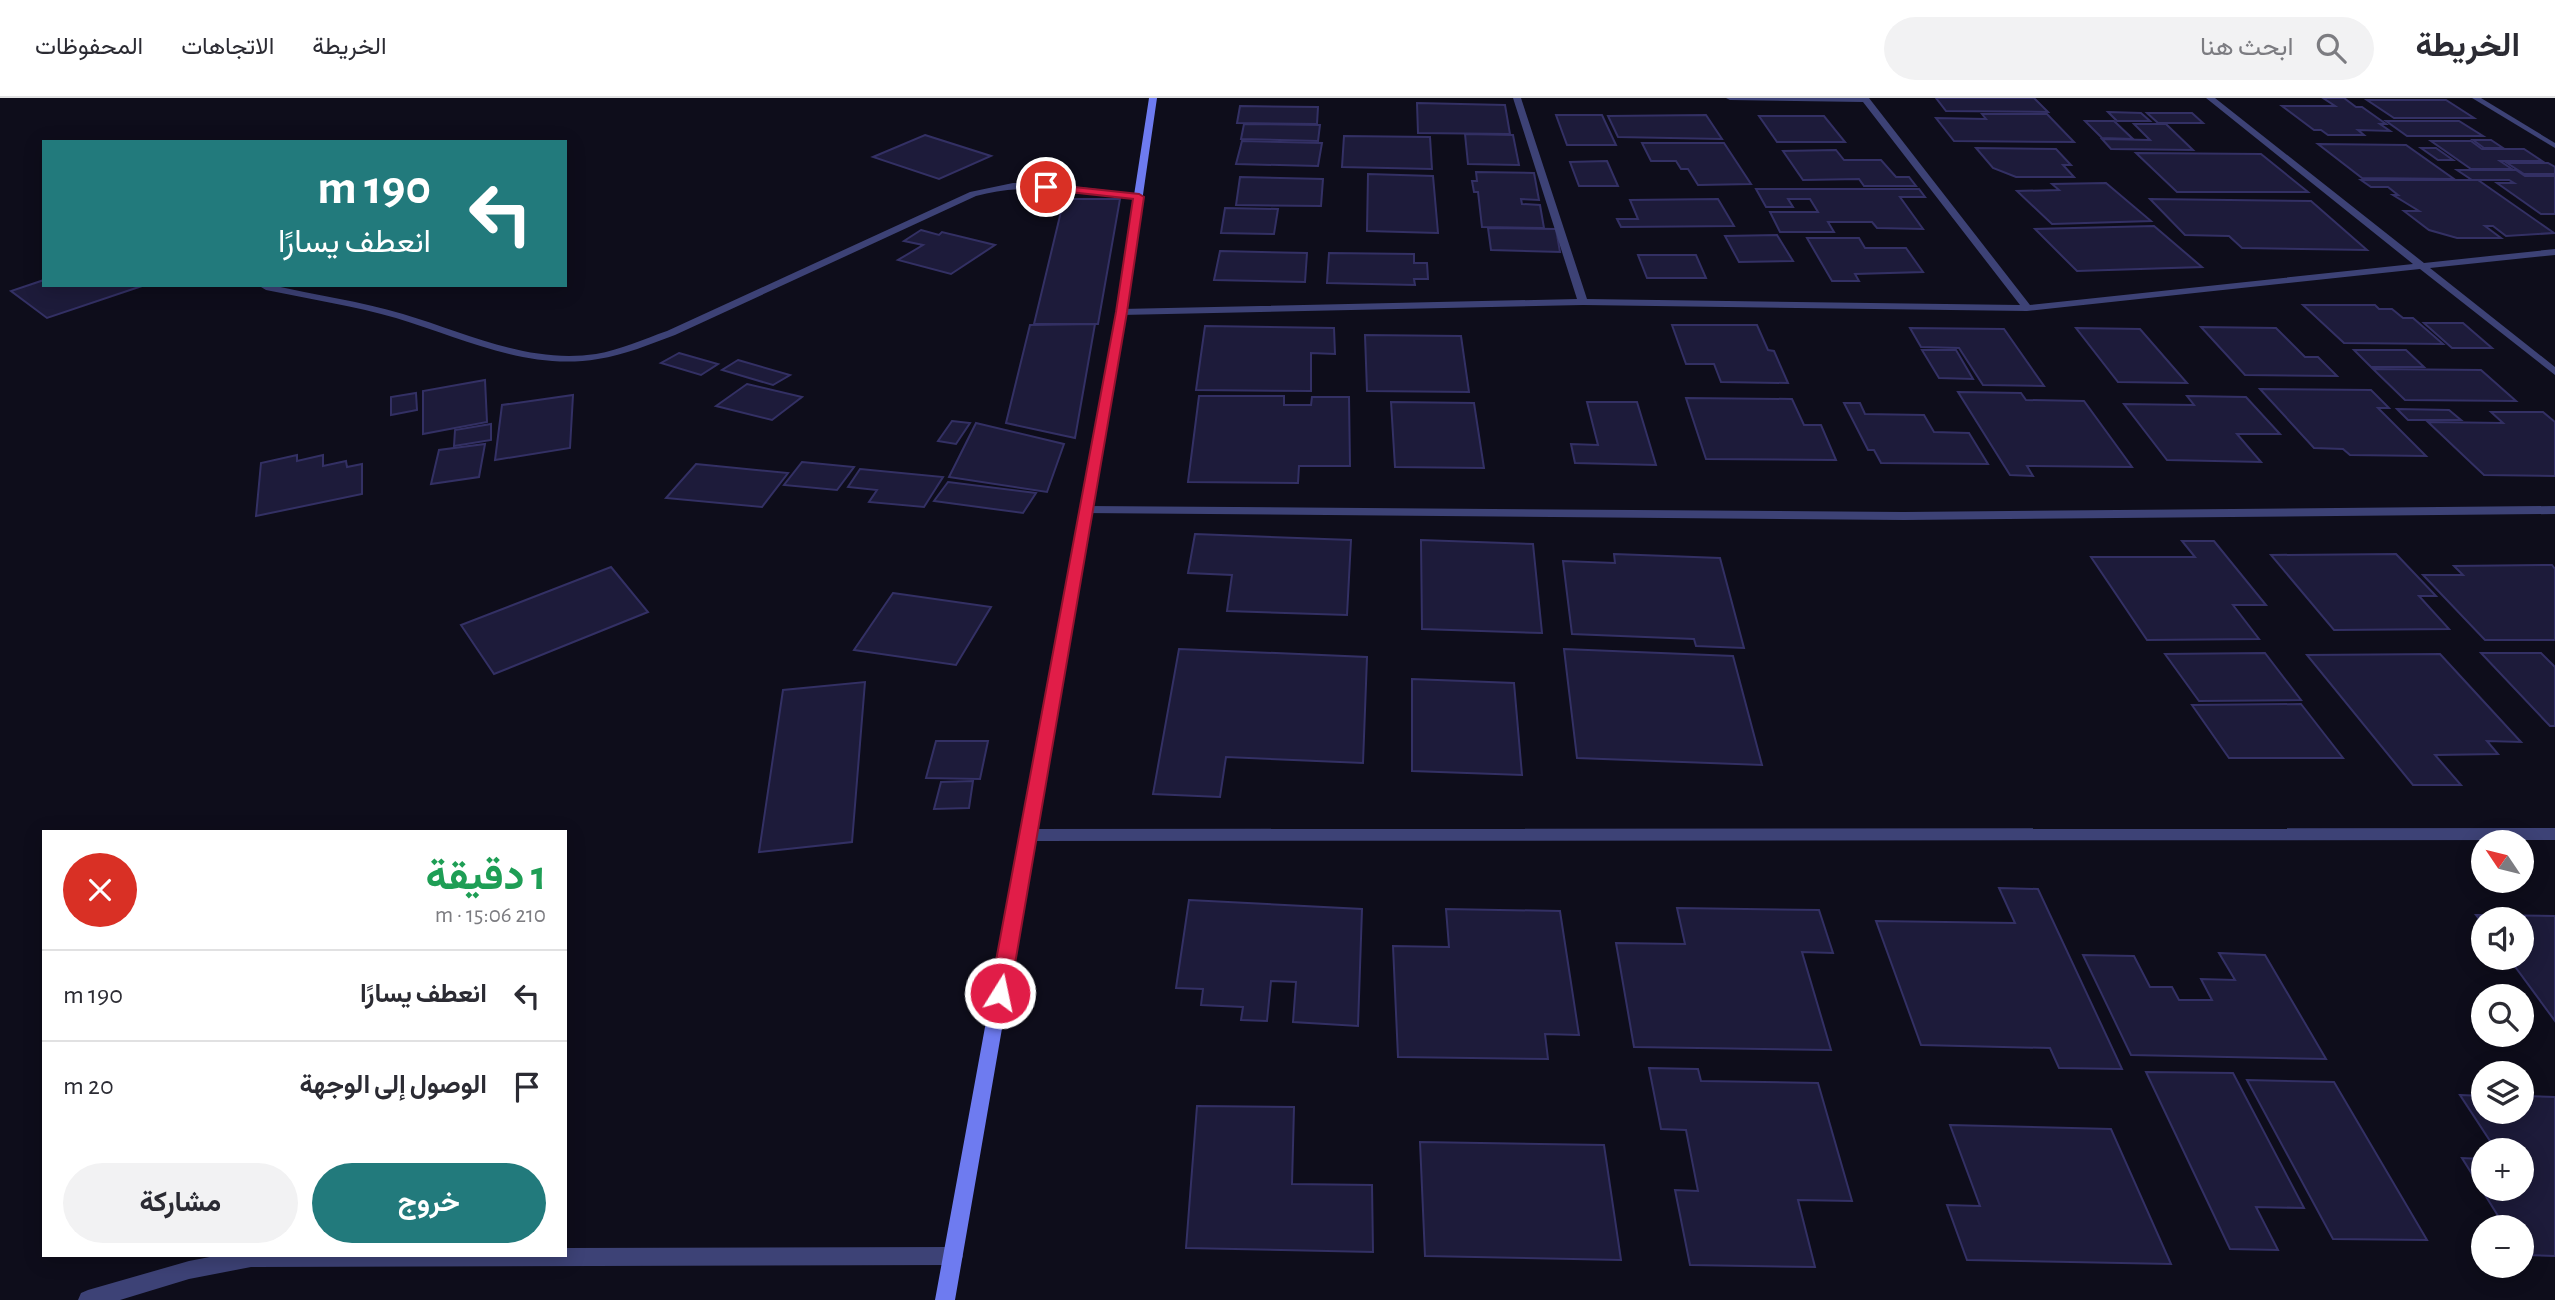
<!DOCTYPE html>
<html lang="ar">
<head>
<meta charset="utf-8">
<style>
  :root { --surface:#fff; --page:#f2f2f3; --text:#2b2b33; --muted:#7c7c81; --line:#e1e1e2; --accent:#227a7c }
  body { margin:0; font-family:"Alegreya Sans",Vazirmatn,sans-serif; background:var(--page); color:var(--text); direction:rtl; height:100vh; display:flex; flex-direction:column; font-size:26px; white-space:nowrap }
  * { box-sizing:border-box; margin:0 }
  p { font-size:23px; color:var(--muted) }
  .icon { flex:none; width:38px; height:38px; fill:none; stroke:currentColor; stroke-width:2; stroke-linecap:round; stroke-linejoin:round }
  .map { position:relative; flex:1; overflow:hidden; direction:ltr }
  .sheet { position:absolute; left:42px; top:732px; width:525px; height:427px; display:flex; flex-direction:column; background:var(--surface); border-radius:0px; box-shadow:0 4px 18px #0003; direction:rtl }
  .sheet>* { flex:none }
  .banner { position:absolute; left:42px; top:42px; width:525px; height:147px; border-radius:0px; box-shadow:0 4px 18px #0003; direction:rtl; background:#227a7c; color:#fff; overflow:hidden }
  .needle { width:46px; rotate:305deg }
  .buttons { position:absolute; left:2471px; top:732px; display:grid; gap:14px }
  .buttons a { display:grid; place-items:center; width:63px; height:63px; border-radius:50%; background:var(--surface); box-shadow:0 4px 18px #0003; font-size:35px }
  .pin { position:absolute; display:grid; place-items:center; width:60px; height:60px; color:#fff; margin:-30px; border:4px solid #fff; border-radius:50%; box-shadow:0 2px 7px #0007 }
  .me { position:absolute; width:77px; margin:-38px; rotate:10deg; stroke-linejoin:round; filter:drop-shadow(0 0 5px #0008) }
  .turn { display:flex; align-items:center; gap:24px; height:147px; padding:0 21px; font-size:32px }
  .turn .icon { width:91px; height:91px; stroke-width:2.5 }
  .turn b { display:block; font-size:49px; line-height:60px }
  .round { display:grid; place-items:center; flex:none; width:74px; height:74px; border-radius:37px; background:var(--page) }
  .overview { display:flex; align-items:center; justify-content:space-between; height:119px; padding:0 21px }
  h1 { font-size:42px; font-weight:700; line-height:52px; color:#1e9e55 }
  .cta { display:flex; gap:14px; margin-top:auto; padding:14px 21px }
  .cta a { flex:1; height:80px; border-radius:42px; background:var(--accent); color:#fff; font-size:28px; font-weight:700; line-height:80px; text-align:center }
  .cta a+a { background:var(--page); color:var(--text) }
  ul { padding:0; list-style:none }
  li { display:flex; align-items:center; gap:21px; height:91px; padding:0 21px; border-top:2px solid var(--line) }
  li div { flex:1 }
  li b { display:block; font-size:26px }
  li em { font-style:normal }
  header { display:flex; align-items:center; gap:42px; box-sizing:border-box; height:98px; padding:0 35px; background:var(--surface); border-bottom:2px solid var(--line) }
  header strong { font-size:33px }
  nav { display:flex; gap:38px; margin-inline-start:auto; font-size:24px }
  .search { width:490px; height:63px; background:var(--page); display:flex; align-items:center; gap:18px; box-sizing:border-box; padding:0 24px; border-radius:38px; color:var(--muted); font-size:26px }
  .map>svg:first-child { display:block }
  .building { fill:#1d1b3a; stroke:#333064; stroke-width:2 }
  .lines { fill:none; stroke-linecap:round; stroke-linejoin:round }
  .street { fill:#3d4276; fill-rule:evenodd }
  .secondary { fill:#6e7bf0; fill-rule:evenodd }
  .route { fill:#e11d48; stroke:#92132f; stroke-width:2 }
</style>
</head>
<body>
<header>
<strong>الخريطة</strong>
<div class="search"><svg class="icon" aria-label="search" viewBox="0 0 24 24"><circle cx="10" cy="10" r="6"/><path d="M15 15l6 6"/></svg>ابحث هنا</div>
<nav><a>الخريطة</a><a>الاتجاهات</a><a>المحفوظات</a></nav>
</header>
<div class="map">
<svg width="2555" height="1202" viewBox="0 0 2555 1202">
  <rect width="100%" height="100%" fill="#0e0d1b"/>
  <g class="building">
    <polygon points="1936,0 2034,0 2048,14 1946,13"/>
    <polygon points="2323,0 2344,0 2356,9 2362,9 2386,26 2380,26 2390,33 2358,32 2364,37 2328,37 2321,32 2314,32 2282,8 2335,8"/>
    <polygon points="2367,2 2446,2 2474,20 2394,20"/>
    <polygon points="1417,5 1505,7 1510,36 1418,35"/>
    <polygon points="1240,8 1318,9 1317,26 1237,25"/>
    <polygon points="2108,14 2141,15 2150,23 2117,23"/>
    <polygon points="2147,15 2192,15 2203,25 2158,25"/>
    <polygon points="1982,16 2047,16 2074,44 1954,43 1936,20 1986,21"/>
    <polygon points="1556,17 1602,17 1616,47 1567,47"/>
    <polygon points="1706,17 1722,41 1618,39 1608,18"/>
    <polygon points="1759,18 1824,18 1845,44 1777,44"/>
    <polygon points="2085,23 2114,23 2133,41 2102,40"/>
    <polygon points="2386,23 2459,23 2483,38 2407,38"/>
    <polygon points="1244,26 1320,27 1318,43 1241,41"/>
    <polygon points="2134,26 2166,26 2193,52 2111,51 2102,41 2150,42"/>
    <polygon points="1465,36 1513,37 1519,67 1468,66"/>
    <polygon points="925,37 991,58 939,81 873,59"/>
    <polygon points="1344,38 1430,39 1432,71 1342,69"/>
    <polygon points="2473,42 2491,42 2503,50 2484,50"/>
    <polygon points="1242,43 1322,45 1318,68 1236,66"/>
    <polygon points="2431,43 2471,43 2482,51 2524,51 2542,63 2500,63 2512,71 2471,71"/>
    <polygon points="1642,45 1724,45 1751,86 1698,87 1688,71 1681,71 1676,63 1651,63"/>
    <polygon points="2318,46 2406,47 2454,81 2362,80"/>
    <polygon points="1976,50 2056,51 2071,67 2063,67 2074,79 2016,79 1993,70"/>
    <polygon points="2421,50 2436,50 2453,62 2438,62"/>
    <polygon points="1836,52 1844,62 1881,62 1896,79 1909,79 1916,88 1864,88 1859,81 1803,82 1783,53"/>
    <polygon points="2136,55 2261,56 2308,94 2177,94"/>
    <polygon points="1607,63 1618,88 1579,88 1570,64"/>
    <polygon points="2507,65 2548,65 2555,69 2555,76 2524,76"/>
    <polygon points="2457,72 2516,72 2525,78 2555,78 2555,116 2541,116 2497,85 2514,85 2509,82 2472,82"/>
    <polygon points="1476,74 1534,75 1539,102 1521,101 1522,106 1540,107 1544,130 1482,129 1478,94 1474,94 1472,83 1477,83"/>
    <polygon points="1368,76 1433,78 1438,135 1367,133"/>
    <polygon points="1240,79 1323,81 1321,108 1236,107"/>
    <polygon points="2361,82 2478,82 2554,135 2506,138 2493,128 2485,128 2501,140 2457,140 2429,132 2404,113 2419,113 2393,97 2398,97 2388,89 2371,89"/>
    <polygon points="2106,85 2151,123 2052,126 2017,93 2059,92 2052,86"/>
    <polygon points="1756,91 1919,91 1925,99 1900,99 1923,131 1877,130 1872,124 1828,124 1834,134 1780,134 1770,114 1818,114 1810,101 1788,101 1793,109 1766,109"/>
    <polygon points="1064,101 1120,101 1098,226 1034,226"/>
    <polygon points="1718,101 1734,128 1621,129 1617,121 1638,121 1630,102"/>
    <polygon points="2150,101 2311,103 2367,152 2242,150 2229,138 2185,137"/>
    <polygon points="1225,110 1278,111 1274,136 1221,135"/>
    <polygon points="2154,128 2202,169 2077,173 2035,131"/>
    <polygon points="1488,130 1556,131 1560,154 1491,152"/>
    <polygon points="921,132 939,137 942,134 995,147 951,176 898,162 923,147 904,143"/>
    <polygon points="1777,137 1793,163 1739,164 1725,138"/>
    <polygon points="1807,140 1859,140 1865,150 1906,150 1923,174 1855,176 1859,183 1832,183"/>
    <polygon points="1220,153 1307,155 1305,184 1214,182"/>
    <polygon points="1329,155 1414,156 1414,165 1427,165 1428,181 1414,181 1415,187 1327,185"/>
    <polygon points="1638,157 1696,157 1706,180 1647,180"/>
    <polygon points="44,182 44,187 145,187 47,220 11,193"/>
    <polygon points="2303,207 2375,207 2379,211 2392,211 2403,220 2413,220 2443,246 2344,245"/>
    <polygon points="2424,225 2463,225 2492,250 2452,250"/>
    <polygon points="1095,226 1075,340 1006,325 1030,227"/>
    <polygon points="1672,227 1757,227 1768,252 1774,253 1788,285 1721,284 1714,266 1686,266"/>
    <polygon points="1205,228 1334,230 1335,256 1311,255 1311,293 1196,292"/>
    <polygon points="2201,229 2276,230 2305,259 2318,259 2337,278 2245,277"/>
    <polygon points="1910,230 2004,231 2044,288 1983,287 1959,250 1921,249"/>
    <polygon points="2076,230 2140,231 2187,285 2118,284"/>
    <polygon points="1365,237 1461,238 1469,294 1367,293"/>
    <polygon points="1922,252 1956,252 1973,281 1939,280"/>
    <polygon points="2354,252 2406,252 2424,269 2371,269"/>
    <polygon points="679,255 718,266 701,277 661,265"/>
    <polygon points="738,262 790,277 773,287 722,272"/>
    <polygon points="2373,271 2481,272 2516,303 2405,302"/>
    <polygon points="485,282 487,324 423,336 423,293"/>
    <polygon points="747,286 802,299 772,322 716,308"/>
    <polygon points="2260,291 2371,292 2389,310 2378,310 2426,358 2350,357 2343,351 2314,350"/>
    <polygon points="1958,294 2021,295 2026,302 2084,303 2132,369 2027,368 2033,378 2010,377"/>
    <polygon points="416,295 417,312 391,317 391,299"/>
    <polygon points="573,297 570,350 495,362 502,307"/>
    <polygon points="1199,298 1284,298 1284,307 1311,307 1312,299 1349,299 1350,368 1299,368 1298,385 1188,384"/>
    <polygon points="2187,298 2246,299 2280,336 2237,336 2261,364 2167,362 2124,306 2194,307"/>
    <polygon points="1686,300 1792,301 1804,327 1821,327 1836,362 1706,361"/>
    <polygon points="1391,304 1474,305 1484,370 1395,369"/>
    <polygon points="1587,304 1637,304 1656,367 1575,365 1571,346 1598,347"/>
    <polygon points="1844,305 1860,305 1865,316 1924,317 1934,334 1969,335 1988,366 1881,365 1874,352 1868,352"/>
    <polygon points="2397,311 2449,312 2461,322 2408,322"/>
    <polygon points="2491,314 2543,314 2555,324 2555,378 2484,377 2428,324 2503,325"/>
    <polygon points="952,323 970,325 956,346 938,343"/>
    <polygon points="976,325 1064,346 1047,394 949,379"/>
    <polygon points="491,326 491,342 454,348 455,332"/>
    <polygon points="485,346 479,379 431,386 439,352"/>
    <polygon points="297,357 297,363 323,357 323,368 346,363 347,369 362,366 362,396 256,418 261,365"/>
    <polygon points="802,364 854,369 837,392 784,387"/>
    <polygon points="696,366 788,375 762,409 666,400"/>
    <polygon points="860,371 943,379 924,409 869,404 877,392 848,389"/>
    <polygon points="948,384 1036,395 1023,415 934,403"/>
    <polygon points="1195,436 1351,442 1347,517 1227,513 1232,477 1188,475"/>
    <polygon points="1421,442 1533,446 1542,535 1422,531"/>
    <polygon points="2182,443 2214,443 2266,507 2233,507 2259,541 2147,542 2091,459 2195,459"/>
    <polygon points="1614,456 1720,460 1744,550 1696,548 1694,541 1572,536 1563,463 1615,465"/>
    <polygon points="2396,456 2436,498 2419,498 2449,531 2334,532 2271,457"/>
    <polygon points="2552,467 2555,471 2555,542 2485,542 2423,477 2463,477 2454,468"/>
    <polygon points="611,469 648,514 494,576 461,527"/>
    <polygon points="893,495 991,509 956,567 854,552"/>
    <polygon points="1179,551 1367,559 1363,665 1226,659 1220,699 1153,696"/>
    <polygon points="1564,551 1733,558 1762,667 1577,660"/>
    <polygon points="2265,555 2301,602 2199,603 2165,556"/>
    <polygon points="2481,555 2541,555 2555,569 2555,628 2550,628"/>
    <polygon points="2440,556 2521,644 2487,643 2498,656 2435,657 2461,687 2413,687 2307,557"/>
    <polygon points="1412,581 1514,585 1522,677 1412,673"/>
    <polygon points="865,584 852,744 759,754 783,592"/>
    <polygon points="2301,606 2343,660 2229,660 2192,607"/>
    <polygon points="936,643 988,643 980,681 926,680"/>
    <polygon points="973,683 969,710 934,711 941,684"/>
    <polygon points="1999,790 2038,791 2122,971 2059,970 2050,950 1921,947 1876,823 2015,825"/>
    <polygon points="1189,802 1362,811 1358,928 1293,924 1296,884 1271,883 1267,923 1241,922 1243,909 1201,907 1203,891 1176,890"/>
    <polygon points="1677,810 1819,812 1833,855 1802,854 1831,952 1634,949 1616,845 1685,846"/>
    <polygon points="1446,811 1560,813 1579,937 1545,936 1548,961 1398,959 1393,848 1449,849"/>
    <polygon points="2476,817 2555,818 2555,923 2508,859 2522,859 2522,821 2483,821 2483,826"/>
    <polygon points="2219,855 2265,857 2326,961 2131,957 2083,857 2134,858 2150,889 2172,889 2179,902 2212,902 2201,881 2235,882"/>
    <polygon points="1649,970 1698,971 1701,983 1818,985 1852,1103 1798,1102 1815,1169 1690,1167 1675,1092 1698,1093 1686,1032 1661,1031"/>
    <polygon points="2146,974 2233,975 2304,1110 2256,1109 2278,1152 2230,1151"/>
    <polygon points="2247,982 2334,984 2427,1142 2333,1141"/>
    <polygon points="2460,997 2483,998 2483,1013 2522,1013 2522,998 2555,999 2555,1158 2523,1157 2522,1129 2505,1129 2462,1060 2483,1061 2483,1090 2522,1090 2522,1052 2496,1052"/>
    <polygon points="1197,1008 1294,1009 1292,1086 1372,1087 1373,1154 1186,1150"/>
    <polygon points="1950,1027 2111,1031 2171,1166 1967,1162 1947,1107 1980,1108"/>
    <polygon points="1420,1044 1604,1047 1621,1162 1425,1158"/>
  </g>
  <g class="lines">
    <g class="street">
      <polygon points="1513,0 1521,0 1587,201 2020,207 1863,4 1730,2 1726,0 1869,0 2030,207 2413,166 2206,0 2215,0 2424,165 2555,151 2555,157 2430,170 2555,269 2555,277 2420,171 2027,213 1583,207 1121,217 1116,214 1121,211 1577,201"/>
      <polygon points="2472,0 2481,0 2555,45 2555,50"/>
      <path d="M1013,85l42,1 84,10 4,3 -4,3c-55,-7 -109,-19 -163,-4l-301,139c-25,9 -50,20 -77,24 -70,12 -136,-21 -202,-41 -42,-12 -86,-19 -130,-28l-5,-3 10,-2c44,10 89,16 132,29 64,19 125,50 193,40 24,-4 48,-15 71,-23l303,-139z"/>
      <polygon points="1086,408 1904,414 2555,408 2555,416 1904,422 1082,415 1080,412"/>
      <polygon points="2555,730 2555,742 1028,743 1023,741 1020,737 1023,733 1028,731"/>
      <polygon points="953,1149 960,1151 963,1158 960,1165 953,1167 251,1169 189,1181 120,1202 78,1202 81,1195 88,1192 189,1163 220,1157 565,1157 565,1150"/>
    </g>
    <polygon class="secondary" points="1149,0 1157,0 1126,214 955,1202 935,1202 1116,214"/>
  </g>
  <polygon class="route" points="1046,86 1139,96 1144,99 1127,214 1010,895 1007,900 1000,903 993,900 990,895 1116,214 1133,101 1042,91 1042,87"/>
</svg>
<div class="buttons">
<a><svg class="needle" viewBox="-14 -14 28 28"><path d="M0-13l5 13h-10z" fill="#e53935"/><path d="M0 13l5-13h-10z" fill="#7c7c81"/></svg></a>
<a><svg class="icon" aria-label="sound" viewBox="0 0 24 24"><path d="M4 9h4l5-4v14l-5-4H4zM17 9q2 3 0 6"/></svg></a>
<a><svg class="icon" aria-label="search" viewBox="0 0 24 24"><circle cx="10" cy="10" r="6"/><path d="M15 15l6 6"/></svg></a>
<a><svg class="icon" aria-label="layers" viewBox="0 0 24 24"><path d="M12 4l9 5-9 5-9-5zM3 14l9 5 9-5"/></svg></a>
<a>+</a>
<a>−</a>
</div>
<div class="pin" style="left:1046px;top:89px;background:#d93025"><svg class="icon" aria-label="arrive" viewBox="0 0 24 24"><path d="M6 21V4h12l-3 4 3 4H6"/></svg></div>
<svg class="me" style="left:1000px;top:895px" viewBox="-20 -20 40 40"><circle r="17" fill="#e11d48" stroke="#fff" stroke-width="3"/><path d="M0-11L8 9 0 5-8 9z" fill="#fff"/></svg>
<div class="banner">
<div class="turn"><svg class="icon" aria-label="left" viewBox="0 0 24 24"><path d="M17 20v-9H6M10 6l-5 5 5 5"/></svg><div><b>190 m</b>انعطف يسارًا</div></div>
</div>
<section class="sheet">
<div class="overview"><div><h1>1 دقيقة</h1><p>210 m · 15:06</p></div><a class="round" style="background:#d93025;color:#fff"><svg class="icon" aria-label="close" viewBox="0 0 24 24"><path d="M6 6l12 12M18 6L6 18"/></svg></a></div>
<ul>
<li><svg class="icon" aria-label="left" viewBox="0 0 24 24"><path d="M17 20v-9H6M10 6l-5 5 5 5"/></svg><div><b>انعطف يسارًا</b></div><em>190 m</em></li>
<li><svg class="icon" aria-label="arrive" viewBox="0 0 24 24"><path d="M6 21V4h12l-3 4 3 4H6"/></svg><div><b>الوصول إلى الوجهة</b></div><em>20 m</em></li>
</ul>
<div class="cta"><a>خروج</a><a>مشاركة</a></div>
</section>
</div>
</body>
</html>
